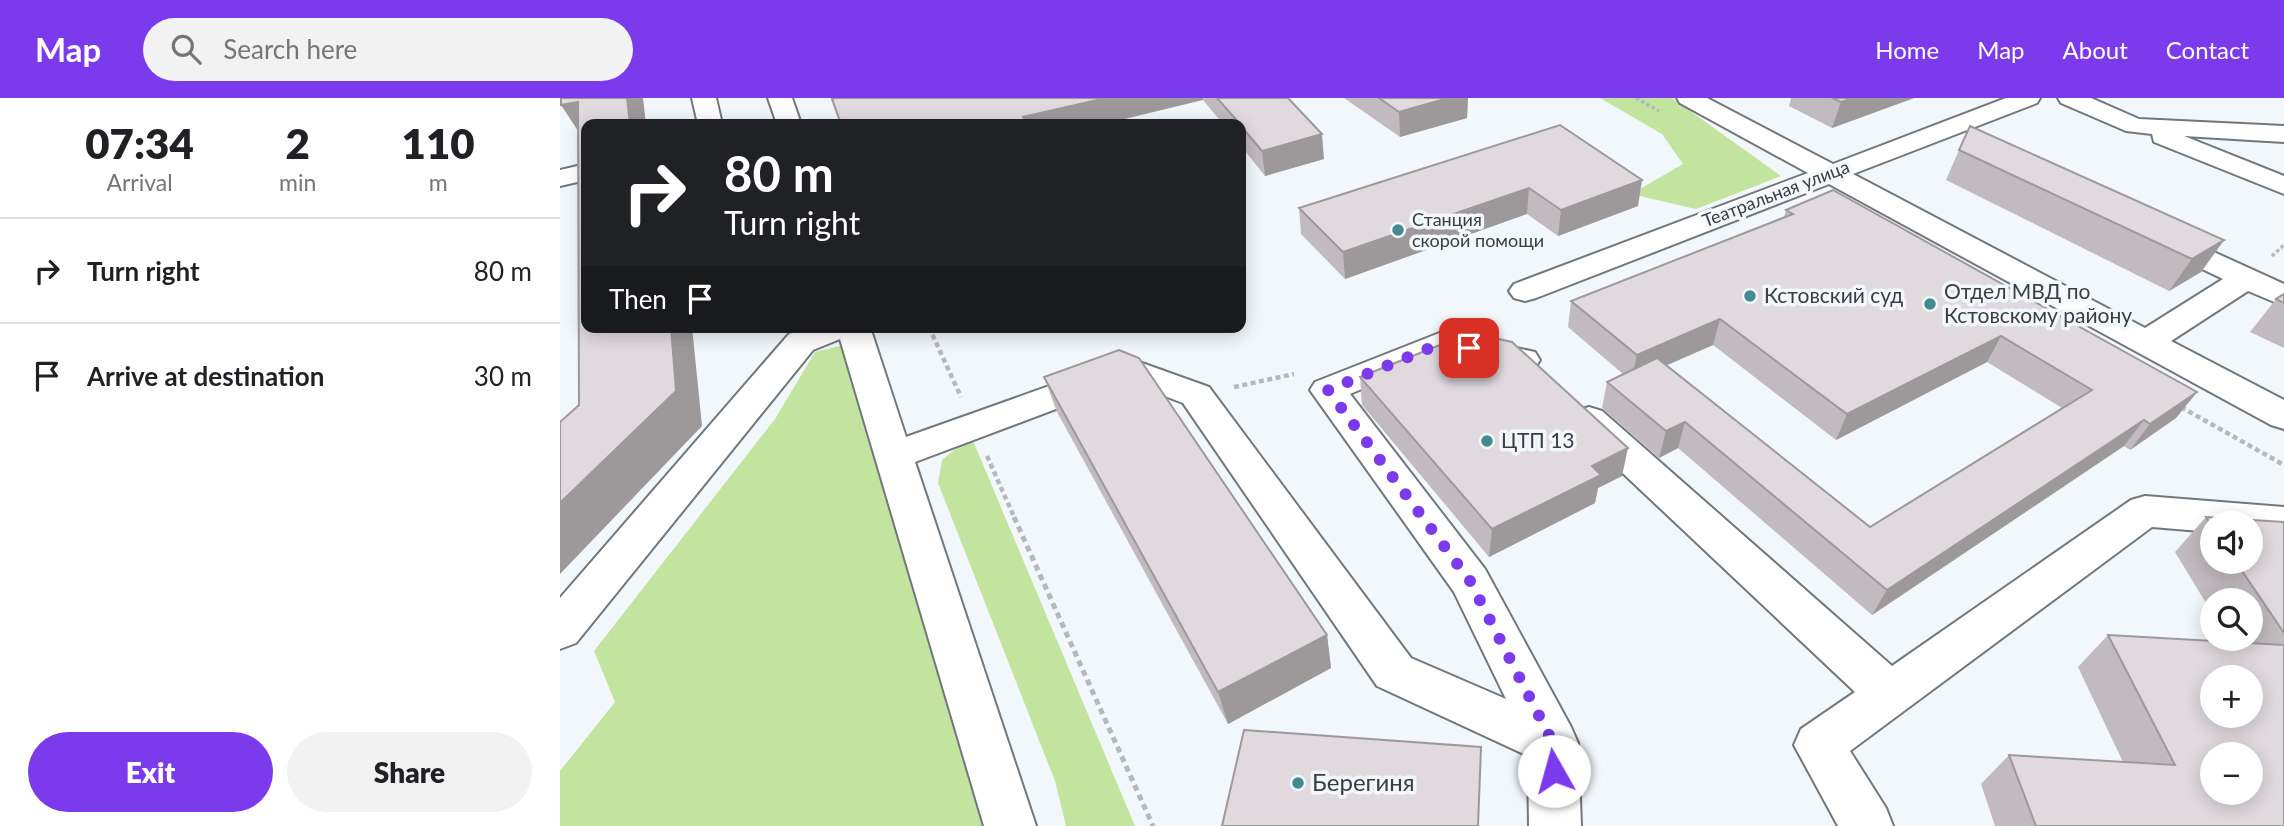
<!DOCTYPE html>
<html lang="en">
<head>
<meta charset="utf-8">
<style>
  :root { --surface:#fff; --page:#f2f2f2; --text:#202124; --muted:#757577; --line:#e0e0e0; --accent:#7c3aed }
  body { margin:0; font-family:Lato,sans-serif; background:var(--page); color:var(--text); height:100vh; display:flex; flex-direction:column; font-size:26px; white-space:nowrap }
  * { box-sizing:border-box; margin:0 }
  p { font-size:23px; color:var(--muted) }
  .icon { flex:none; width:38px; height:38px; fill:none; stroke:currentColor; stroke-width:2; stroke-linecap:round; stroke-linejoin:round }
  .map { position:relative; flex:1; overflow:hidden }
  .panel { display:flex; flex-direction:column; background:var(--surface); width:560px }
  .panel>* { flex:none }
  .top-card { position:absolute; left:21px; top:21px; width:665px; height:214px; border-radius:14px; box-shadow:0 4px 18px #0003; background:#202124; color:#fff; overflow:hidden }
  .controls { position:absolute; left:1640px; top:413px; display:grid; gap:14px }
  .controls a { display:grid; place-items:center; width:63px; height:63px; border-radius:50%; background:var(--surface); box-shadow:0 4px 18px #0003; font-size:35px }
  .pin { position:absolute; display:grid; place-items:center; width:60px; height:60px; color:#fff; margin:-30px; border-radius:14px; box-shadow:0 4px 10px #0006 }
  .me { position:absolute; width:77px; margin:-38px; rotate:353deg; stroke-linejoin:round; filter:drop-shadow(0 0 5px #0008) }
  .turn { display:flex; align-items:center; gap:24px; height:147px; padding:0 28px; font-size:32px }
  .turn .icon { width:91px; height:91px; stroke-width:2.5 }
  .turn b { display:block; font-size:49px; line-height:60px }
  .then { display:flex; align-items:center; height:66px; padding:0 28px; background:#0003; gap:14px; font-size:26px }
  .eta { display:flex; justify-content:space-evenly; align-items:center; height:119px; text-align:center }
  .eta b { font-size:42px; font-weight:800; line-height:49px }
  .button { display:flex; gap:14px; margin-top:auto; padding:14px 28px }
  .button a { flex:1; height:80px; border-radius:42px; background:var(--accent); color:#fff; font-size:28px; font-weight:800; line-height:80px; text-align:center }
  .button a+a { background:var(--page); color:var(--text) }
  ul { padding:0; list-style:none }
  li { display:flex; align-items:center; gap:21px; height:105px; padding:0 28px; border-top:2px solid var(--line) }
  li div { flex:1 }
  li b { display:block; font-size:26px }
  li em { font-style:normal }
  header { display:flex; align-items:center; gap:42px; box-sizing:border-box; height:98px; padding:0 35px; background:var(--accent); color:#fff }
  header strong { font-size:33px }
  nav { display:flex; gap:38px; margin-inline-start:auto; font-size:24px }
  .search { width:490px; height:63px; background:var(--page); display:flex; align-items:center; gap:18px; box-sizing:border-box; padding:0 24px; border-radius:38px; color:var(--muted); font-size:26px }
  main { display:flex; flex:1; min-height:0 }
  .map>svg:first-child { display:block }
  .green { fill:#c3e49e }
  .lines { fill:none; stroke-linecap:round; stroke-linejoin:round }
  .minor-casing { stroke:#72777b; stroke-width:4 }
  .path-far2 { stroke:#b5b9bd; stroke-width:3.5; stroke-dasharray:3.5 2.5; stroke-linecap:butt }
  .path-far1 { stroke:#b5b9bd; stroke-width:4.5; stroke-dasharray:5 3.5; stroke-linecap:butt }
  .path { stroke:#b5b9bd; stroke-width:5; stroke-dasharray:6 4.5; stroke-linecap:butt }
  .minor { fill:#fff; fill-rule:evenodd }
  .wall { fill:#c1bbbf; fill-rule:evenodd }
  .shaded-wall { fill:#9d999b }
  .building { fill:#e0dade; stroke:#9d999b; stroke-width:2; fill-rule:evenodd }
  .route { stroke:#7c3aed; stroke-width:12; stroke-dasharray:0 21.6 }
  .poi-dot { fill:#428a90; stroke:#f2f7fc; stroke-width:2.5 }
  .labels { text-anchor:middle; stroke-width:7; stroke-linejoin:round; paint-order:stroke }
  .far-street-label { font-size:18px; fill:#3b3d3f; stroke:#f2f7fc }
  .far-poi-label { font-size:18px; fill:#3b3d3f; stroke:#f2f7fc; text-anchor:start }
  .poi-label { font-size:21px; fill:#3b3d3f; stroke:#f2f7fc; text-anchor:start }
  .near-poi-label { font-size:24px; fill:#3b3d3f; stroke:#f2f7fc; text-anchor:start }
</style>
</head>
<body>
<header>
<strong>Map</strong>
<div class="search"><svg class="icon" aria-label="search" viewBox="0 0 24 24"><circle cx="10" cy="10" r="6"/><path d="M15 15l6 6"/></svg>Search here</div>
<nav><a>Home</a><a>Map</a><a>About</a><a>Contact</a></nav>
</header>
<main>
<section class="panel">
<div class="eta">
<div><b>07:34</b><p>Arrival</p></div>
<div><b>2</b><p>min</p></div>
<div><b>110</b><p>m</p></div>
</div>
<ul>
<li><svg class="icon" aria-label="right" viewBox="0 0 24 24"><path d="M7 20v-9h11M14 6l5 5-5 5"/></svg><div><b>Turn right</b></div><em>80 m</em></li>
<li><svg class="icon" aria-label="arrive" viewBox="0 0 24 24"><path d="M6 21V4h12l-3 4 3 4H6"/></svg><div><b>Arrive at destination</b></div><em>30 m</em></li>
</ul>
<div class="button"><a>Exit</a><a>Share</a></div>
</section>
<div class="map">
<svg width="1724" height="728" viewBox="0 0 1724 728">
  <rect width="100%" height="100%" fill="#f2f7fc"/>
  <g class="green">
    <polygon points="1040,0 1112,0 1221,78 1136,111 1071,96 1123,66 1102,36"/>
    <polygon points="284,247 424,728 0,728 0,673 55,604 34,553 215,321 255,254"/>
    <polygon points="411,338 575,728 506,728 495,683 378,385 382,362"/>
  </g>
  <g class="lines">
    <g class="minor-casing">
      <g id="minor">
        <polygon points="132,0 156,0 162,26 138,26"/>
        <polygon points="208,0 232,0 241,26 217,26"/>
        <polygon points="1117,0 1147,0 1273,66 1446,0 1480,0 1477,5 1293,76 1585,230 1663,181 1592,147 1587,141 1592,135 1602,132 1612,135 1724,186 1724,208 1688,193 1611,243 1724,302 1724,331 1711,327 1269,86 976,200 965,203 954,200 949,193 954,186 1248,75 1120,5"/>
        <polygon points="1498,0 1531,0 1579,21 1724,28 1724,44 1624,38 1724,78 1724,96 1594,44 1592,36 1566,33 1501,5"/>
        <polygon points="26,66 26,82 0,88 0,72"/>
        <polygon points="249,229 310,229 346,339 568,260 649,289 851,560 946,601 894,494 750,292 755,284 882,234 975,254 980,262 975,270 963,273 885,256 790,296 925,471 1011,629 1018,645 1021,728 969,728 968,658 817,588 623,305 568,284 355,364 476,728 424,728 280,241 253,252 16,545 0,551 0,500 229,236"/>
        <polygon points="1029,309 1042,313 1332,568 1571,402 1585,398 1724,409 1724,441 1690,438 1690,425 1652,425 1652,434 1592,429 1290,653 1326,710 1333,728 1278,728 1234,647 1241,631 1295,594 1016,331 1011,322 1016,313"/>
      </g>
    </g>
    <g class="path-far2">
      <polyline points="1076,0 1099,13"/>
      <polyline points="1712,158 1724,147"/>
    </g>
    <g class="path-far1">
      <polyline points="369,229 401,299"/>
      <polyline points="674,289 734,276"/>
      <polyline points="1621,309 1724,367"/>
      <polyline points="427,358 455,421"/>
    </g>
    <polyline class="path" points="454,419 593,728"/>
    <use href="#minor" class="minor"/>
  </g>
  <g class="wall">
    <polygon points="275,0 728,0 764,61 705,78 681,48 681,26 663,26 643,2"/>
    <polygon points="784,0 908,0 907,20 840,39"/>
    <polygon points="1231,0 1354,0 1272,30 1229,8"/>
    <polygon points="1000,27 1078,108 998,138 967,116 785,181 741,136 739,110"/>
    <polygon points="1399,52 1664,142 1641,174 1609,193 1386,82"/>
    <path d="M1226,112l411,182 -21,26 -46,32 -6,-4 -252,169 -194,-167 -19,10 -57,-50 5,-26 16,-8 -55,-47 3,-26 213,-84zM1153,247l123,95 151,-78 75,46 -192,119 -204,-162z"/>
    <polygon points="1724,196 1724,250 1690,234 1716,201"/>
    <polygon points="908,254 1062,378 1038,390 1035,405 929,459 802,307 800,279"/>
    <polygon points="484,279 767,537 771,570 668,626 497,314"/>
    <path d="M1646,419l78,5v304h-289l-14,-42 28,-29 114,7 -45,-95 30,-32 122,7 -2,-3h22v-39h-38v13l-37,-61zM1652,425l38,39h-38z"/>
  </g>
  <g class="shaded-wall">
    <polygon points="67,0 83,0 86,26 70,26"/>
    <polygon points="546,0 643,0 643,2 544,26 465,26 463,19"/>
    <polygon points="888,0 908,0 907,20 840,39 839,14"/>
    <polygon points="1293,0 1354,0 1272,30 1281,4"/>
    <polygon points="18,4 22,39 1,7"/>
    <polygon points="762,36 764,61 705,78 702,53"/>
    <polygon points="1082,82 1078,108 998,138 1001,112"/>
    <polygon points="969,90 967,116 785,181 783,154"/>
    <polygon points="1664,142 1641,174 1609,193 1632,161"/>
    <polygon points="1160,221 1153,247 1071,283 1077,257"/>
    <polygon points="111,229 132,229 142,328 0,476 0,405"/>
    <polygon points="1441,238 1427,264 1276,342 1287,316"/>
    <polygon points="1637,294 1616,320 1570,352 1590,326"/>
    <polygon points="1584,322 1564,348 1312,517 1327,492"/>
    <polygon points="1125,324 1118,350 1099,360 1106,333"/>
    <polygon points="1068,350 1062,378 1038,390 1035,405 929,459 932,431 1032,368"/>
    <polygon points="767,537 771,570 668,626 658,594"/>
  </g>
  <g class="building">
    <polygon points="1,0 67,0 70,26 26,26 26,229 111,229 116,293 0,405 0,324 19,307 18,4 1,7"/>
    <polygon points="275,0 546,0 463,19 467,26 281,26 272,1"/>
    <polygon points="657,0 728,0 762,36 702,53 681,28 681,26 680,26"/>
    <polygon points="819,0 888,0 839,14"/>
    <polygon points="1272,0 1293,0 1281,4"/>
    <polygon points="1000,27 1082,82 1001,112 969,90 783,154 739,110"/>
    <polygon points="1410,28 1664,142 1632,161 1399,52"/>
    <polygon points="1273,92 1637,294 1590,326 1584,322 1327,492 1125,324 1106,333 1047,284 1097,260 1310,429 1532,292 1441,238 1287,316 1160,221 1077,257 1011,203 1233,116 1226,112"/>
    <polygon points="1724,196 1724,205 1716,201"/>
    <polygon points="895,241 908,254 939,241 952,244 1068,350 1032,368 1041,377 932,431 800,279"/>
    <polygon points="559,252 579,260 767,537 658,594 484,279"/>
    <polygon points="1646,419 1724,424 1724,535 1676,464 1690,464 1690,425 1652,425 1652,428"/>
    <path d="M1548,537l176,10v181h-248l-27,-71 166,10zM1652,579h38v39h-38zM1652,656h38v39h-38z"/>
    <polygon points="684,632 921,649 918,728 662,728"/>
  </g>
  <g class="lines">
    <polyline class="route" points="909,250 882,245 768,292 910,483 993,645 994,673"/>
  </g>
  <g class="poi-dot">
    <circle cx="838" cy="132" r="7"/>
    <circle cx="1190" cy="198" r="7"/>
    <circle cx="1370" cy="206" r="7"/>
    <circle cx="927" cy="343" r="7"/>
    <circle cx="738" cy="685" r="7"/>
  </g>
  <g class="labels">
    <g class="far-street-label">
      <text transform="translate(1216 96) rotate(-21)" y="6">Театральная улица</text>
    </g>
    <g class="far-poi-label">
      <text x="852" y="128">Станция<tspan x="852" dy="21">скорой помощи</tspan></text>
    </g>
    <g class="poi-label">
      <text x="1384" y="201">Отдел МВД по<tspan x="1384" dy="24">Кстовскому району</tspan></text>
      <text x="1204" y="205">Кстовский суд</text>
      <text x="941" y="350">ЦТП 13</text>
    </g>
    <g class="near-poi-label">
      <text x="752" y="693">Берегиня</text>
    </g>
  </g>
</svg>
<div class="controls">
<a><svg class="icon" aria-label="sound" viewBox="0 0 24 24"><path d="M4 9h4l5-4v14l-5-4H4zM17 9q2 3 0 6"/></svg></a>
<a><svg class="icon" aria-label="search" viewBox="0 0 24 24"><circle cx="10" cy="10" r="6"/><path d="M15 15l6 6"/></svg></a>
<a>+</a>
<a>−</a>
</div>
<div class="pin" style="left:909px;top:250px;background:#d93025"><svg class="icon" aria-label="arrive" viewBox="0 0 24 24"><path d="M6 21V4h12l-3 4 3 4H6"/></svg></div>
<svg class="me" style="left:994px;top:673px" viewBox="-20 -20 40 40"><circle r="19" fill="#fff"/><path d="M0-13L10 11 0 6-10 11z" fill="#7c3aed"/></svg>
<div class="top-card">
<div class="turn"><svg class="icon" aria-label="right" viewBox="0 0 24 24"><path d="M7 20v-9h11M14 6l5 5-5 5"/></svg><div><b>80 m</b>Turn right</div></div>
<div class="then">Then<svg class="icon" aria-label="arrive" viewBox="0 0 24 24"><path d="M6 21V4h12l-3 4 3 4H6"/></svg></div>
</div>
</div>
</main>
</body>
</html>
